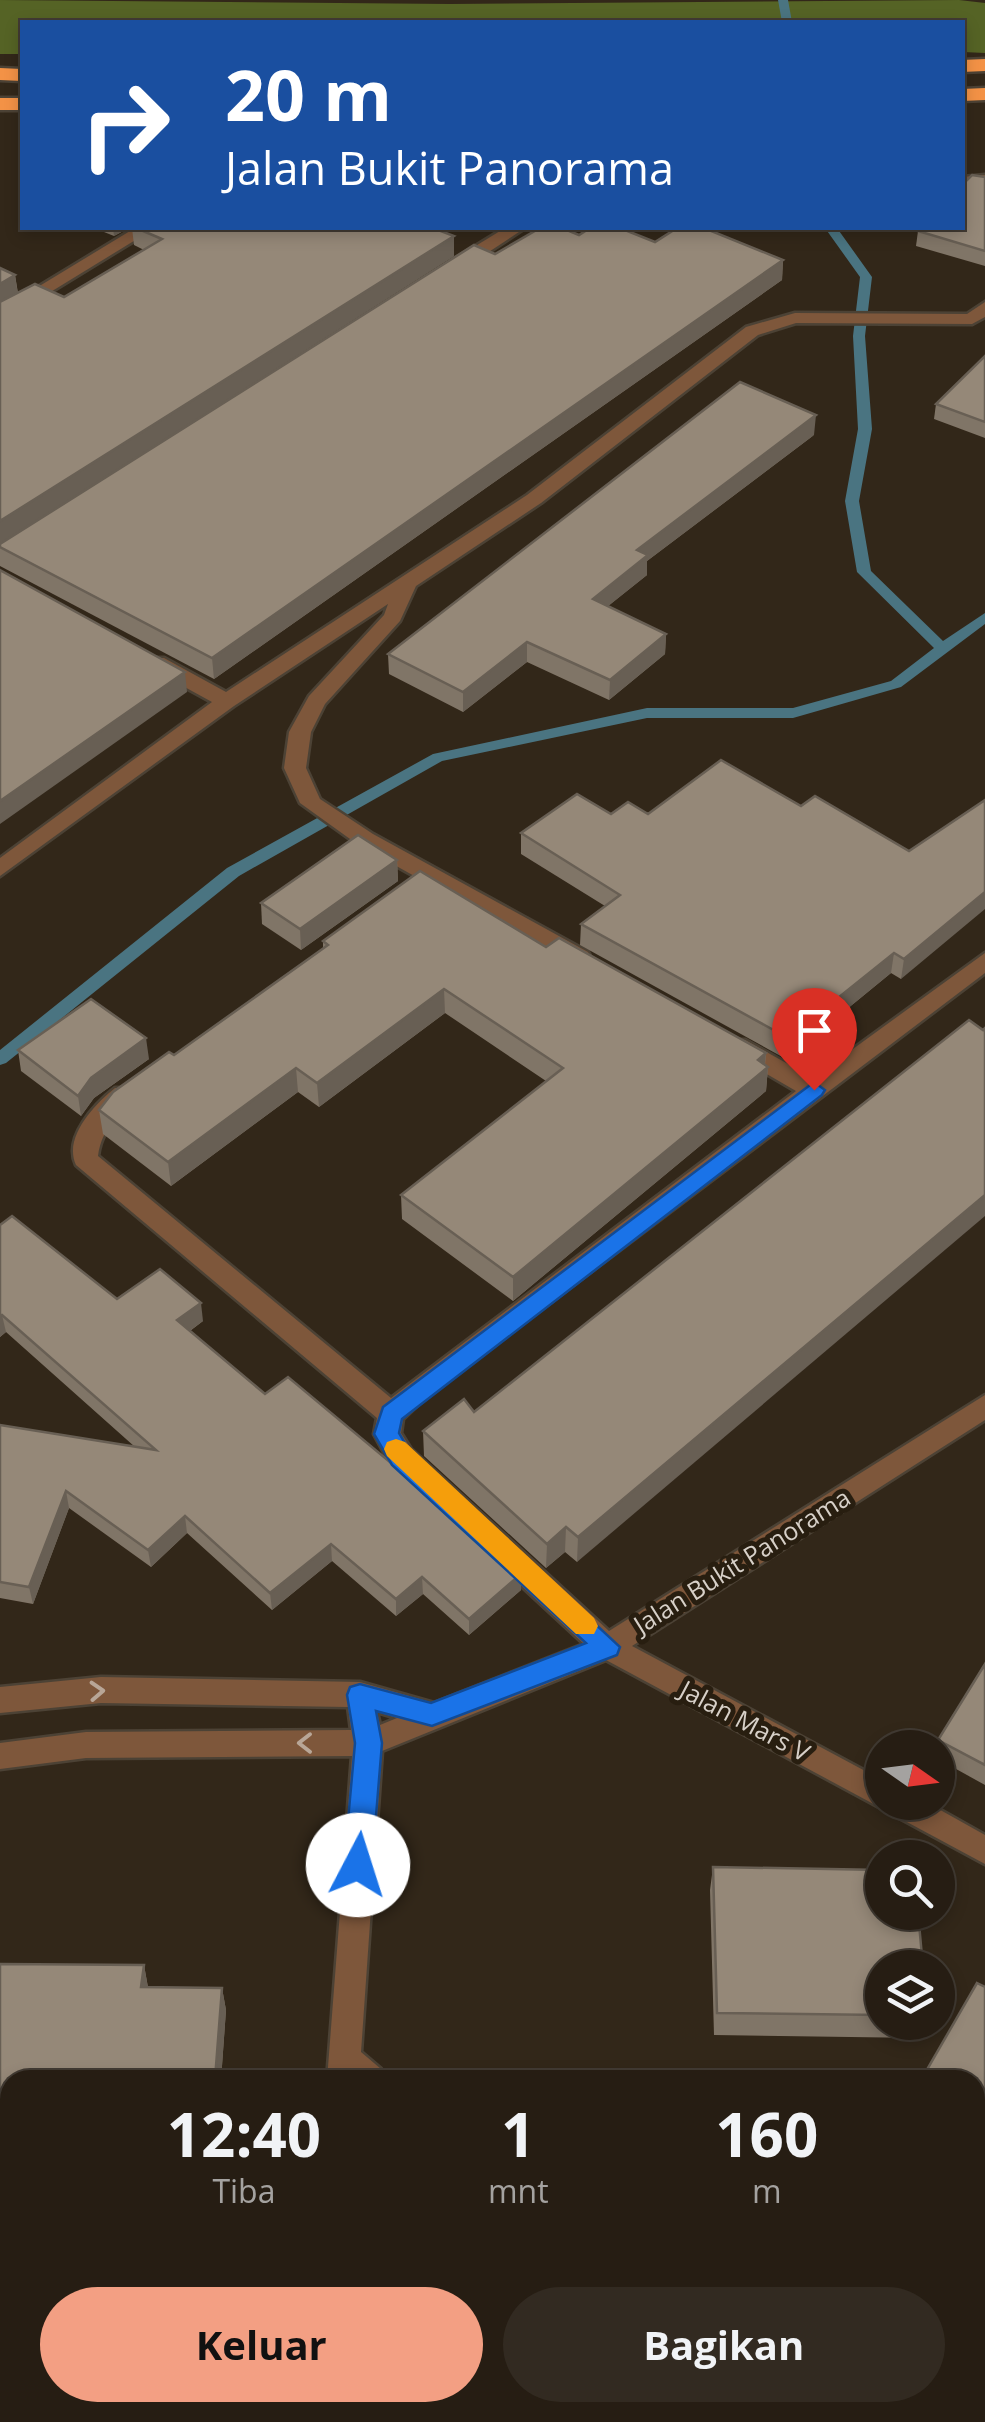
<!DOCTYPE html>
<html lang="id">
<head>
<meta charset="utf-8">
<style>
  :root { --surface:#261d13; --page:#322a21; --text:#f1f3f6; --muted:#a4a2a0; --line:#423b33; --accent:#f39f83 }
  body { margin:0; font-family:"Open Sans",sans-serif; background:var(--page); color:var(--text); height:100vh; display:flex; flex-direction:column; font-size:38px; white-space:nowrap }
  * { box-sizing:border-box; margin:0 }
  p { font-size:32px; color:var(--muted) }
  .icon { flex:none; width:55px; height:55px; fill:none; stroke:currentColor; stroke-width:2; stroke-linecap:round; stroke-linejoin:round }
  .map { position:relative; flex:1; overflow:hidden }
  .drawer { position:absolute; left:0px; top:2070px; width:985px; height:352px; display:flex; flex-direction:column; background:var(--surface); border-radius:30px 30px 0 0; box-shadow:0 5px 15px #0003,0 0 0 2px var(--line) }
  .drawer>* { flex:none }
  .hud { position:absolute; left:20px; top:20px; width:945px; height:210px; border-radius:0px; box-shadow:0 5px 15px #0003,0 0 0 2px var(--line); background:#1a4fa0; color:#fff; overflow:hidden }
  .needle { width:65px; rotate:104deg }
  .buttons { position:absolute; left:865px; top:1730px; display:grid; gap:20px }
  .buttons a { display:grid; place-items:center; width:90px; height:90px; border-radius:50%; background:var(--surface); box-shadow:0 5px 15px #0003,0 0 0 2px var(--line); font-size:50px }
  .pin { position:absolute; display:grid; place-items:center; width:85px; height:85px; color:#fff; margin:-102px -42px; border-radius:50% 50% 50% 0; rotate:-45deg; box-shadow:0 0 10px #0007 }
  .pin .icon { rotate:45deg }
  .me { position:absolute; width:110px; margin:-55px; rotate:5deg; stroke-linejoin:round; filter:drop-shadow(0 0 8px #0008) }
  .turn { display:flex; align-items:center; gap:35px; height:210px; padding:0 40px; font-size:45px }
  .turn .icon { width:130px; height:130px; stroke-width:2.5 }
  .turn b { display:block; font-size:70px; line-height:85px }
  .eta { display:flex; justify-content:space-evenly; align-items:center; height:170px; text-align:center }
  .eta b { font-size:60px; font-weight:700; line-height:70px }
  .primary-button { display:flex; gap:20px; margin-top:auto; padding:20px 40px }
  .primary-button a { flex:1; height:115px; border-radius:60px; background:var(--accent); color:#111; font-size:40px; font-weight:700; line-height:115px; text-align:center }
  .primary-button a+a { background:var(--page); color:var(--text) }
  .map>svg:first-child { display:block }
  .forest { fill:#556325 }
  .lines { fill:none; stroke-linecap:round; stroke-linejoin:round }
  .stream { fill:#4a7481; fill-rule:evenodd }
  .minor-casing { stroke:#4c4235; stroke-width:5 }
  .motorway-casing { stroke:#4c4235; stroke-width:5 }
  .minor { fill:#7e573b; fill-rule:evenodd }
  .motorway { fill:#f39246; fill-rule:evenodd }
  .wall { fill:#807567 }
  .shaded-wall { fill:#685f54 }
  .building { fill:#958878; stroke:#685f54; stroke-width:2.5 }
  .oneway { stroke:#b8a697 }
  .route { fill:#1a73e8; stroke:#114b97; stroke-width:2.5 }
  .slow { fill:#f59e0b }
  .labels { text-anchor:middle; stroke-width:10; stroke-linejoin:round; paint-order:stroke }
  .street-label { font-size:25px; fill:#d7d0c8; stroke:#281e10 }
</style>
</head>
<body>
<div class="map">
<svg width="985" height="2422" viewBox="0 0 985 2422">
  <rect width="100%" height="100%" fill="#322719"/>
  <polygon class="forest" points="0,0 450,4 959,0 985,3 985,53 963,52 962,22 22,22 22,54 0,54"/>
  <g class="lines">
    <g class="stream">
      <polygon points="778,0 788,0 792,22 782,22"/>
      <polygon points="825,228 837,228 872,277 865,336 872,429 859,501 871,571 943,641 985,613 985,624 901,687 793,718 647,718 442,761 239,876 6,1063 0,1065 0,1050 227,868 433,754 647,708 793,708 891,681 934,648 857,572 845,501 858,429 853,336 860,277"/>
    </g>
    <g class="minor-casing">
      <g id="minor">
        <polygon points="985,175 985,185 962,187 962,177"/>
        <polygon points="135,228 155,228 0,323 0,310"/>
        <polygon points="505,228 525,228 463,269 451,269 451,261"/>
        <polygon points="985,302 985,317 972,324 796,323 758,335 541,503 416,586 400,621 325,704 311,732 306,768 320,799 373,834 588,952 591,958 588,964 572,964 357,844 300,803 284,768 289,732 309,696 384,615 388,604 234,706 0,876 0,858 212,702 150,668 150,658 164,658 226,692 527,495 746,327 795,313 967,314"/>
        <path d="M985,953v20l-558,423 -24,23 -2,14 10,16 198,182 376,-236v25l-353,226 250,134v22h44l59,33v29l-379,-204 -224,91 -21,301 20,17 5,11h-59l25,-324 -266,2 -86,11v-26l86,-11 265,-2 -3,-23 -247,-4 -101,10v-26l101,-10 259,5 74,21 150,-59 -193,-179 -17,-31 3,-16 -301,-253c-13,-28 19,-61 39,-77h18l3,6c-15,24 -34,31 -38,62l293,242 405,-307 -67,-39 -4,-6 4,-6h16l68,38zM377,1712l20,6 -17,7z"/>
        <polygon points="295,2412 329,2412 328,2422 294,2422"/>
        <polygon points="462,2412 496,2412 495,2422 461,2422"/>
      </g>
    </g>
    <g class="motorway-casing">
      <g id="motorway">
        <polygon points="985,59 985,71 962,72 962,60"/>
        <polygon points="0,68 22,69 22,81 0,80"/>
        <polygon points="985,88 985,100 962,101 962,89"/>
        <rect x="0" y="98" width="22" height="12"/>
      </g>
    </g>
    <use href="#minor" class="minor"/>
    <use href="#motorway" class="motorway"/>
  </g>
  <g class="wall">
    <polygon points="985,177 985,266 916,246 918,231"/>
    <polygon points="94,228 129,228 114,236"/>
    <polygon points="132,228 433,228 454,236 454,256 0,544 15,275 18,293 64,297 144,250 134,245"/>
    <polygon points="579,235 655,242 783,260 782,280 214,679 0,566 0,544 495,254"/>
    <polygon points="985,356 985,438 934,419 936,404"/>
    <polygon points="814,435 647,561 647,575 608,606 666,634 665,654 609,700 527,662 463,712 389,674 388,654"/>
    <polygon points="985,800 901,979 891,973 786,1059 580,945 581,924 605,906 521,854 521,833 611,814 801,806 909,851"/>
    <polygon points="397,860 398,881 301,950 262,924 261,903"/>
    <polygon points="323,941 546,947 766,1053 765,1065 768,1067 766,1091 513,1301 402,1219 401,1195 546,1081 445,1013 319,1107 298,1092 171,1186 103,1134 99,1110 323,949"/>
    <polygon points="969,1020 577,1562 565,1552 546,1568 424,1456 423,1431 474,1412"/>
    <polygon points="18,1050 149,1059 94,1098 81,1116 21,1071"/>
    <polygon points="0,1225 117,1299 203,1321 190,1331 265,1394 521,1574 521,1590 469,1635 423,1594 396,1616 332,1561 272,1610 187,1533 151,1567 69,1508 33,1604 0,1598 0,1425 135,1447 6,1332 0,1337"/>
    <polygon points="985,1664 985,1785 938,1759 936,1748 938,1740"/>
    <polygon points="713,1867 882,1968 882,2022 925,2022 921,2038 714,2035 710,1890"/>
    <polygon points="0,1964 144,1965 148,1987 222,1988 226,2010 221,2080 10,2080 10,2213 0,2213"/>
    <polygon points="985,1987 985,2202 975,2196 975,2080"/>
  </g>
  <g class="shaded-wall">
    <polygon points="113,228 129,228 114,236"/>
    <polygon points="454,236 454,256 0,544 0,521"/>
    <polygon points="783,260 782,280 214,679 212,658"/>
    <polygon points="15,275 18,295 0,306 0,284"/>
    <polygon points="816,415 814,435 647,561 647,575 592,619 593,599 637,550"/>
    <polygon points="666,634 665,654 609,700 610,680"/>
    <polygon points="527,642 527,662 463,712 463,692"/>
    <polygon points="185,672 187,692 0,824 0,801"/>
    <polygon points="397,860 398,881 301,950 300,929"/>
    <polygon points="985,892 985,909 901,979 904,959"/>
    <polygon points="894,953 891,973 786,1059 788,1038"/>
    <polygon points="444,989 445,1013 319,1107 317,1083"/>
    <polygon points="146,1038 149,1059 94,1098 81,1116 78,1096 91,1078"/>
    <polygon points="766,1053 764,1070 768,1067 766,1091 513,1301 513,1277"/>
    <polygon points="296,1068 298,1092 171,1186 168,1162"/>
    <polygon points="985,1195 985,1216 577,1562 578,1537"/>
    <polygon points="201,1303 203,1321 180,1338 177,1320"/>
    <polygon points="2,1315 6,1332 0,1337 0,1316"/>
    <polygon points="66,1491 69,1508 33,1604 29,1587"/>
    <polygon points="185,1516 187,1533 151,1567 148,1550"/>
    <polygon points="566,1527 565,1552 546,1568 547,1544"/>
    <polygon points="331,1544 332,1561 272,1610 270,1593"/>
    <polygon points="521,1574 521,1590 469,1635 469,1619"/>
    <polygon points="422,1577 423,1594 396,1616 396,1599"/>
    <polygon points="144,1965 148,1988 141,1987"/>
    <polygon points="222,1988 226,2010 221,2080 215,2080"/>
    <polygon points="182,2412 188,2412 187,2422 181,2422"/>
  </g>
  <g class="building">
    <polygon points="972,175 985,177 985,251 918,231 922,228 962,228 962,185"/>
    <polygon points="136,228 433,228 454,236 0,521 0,302 35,284 64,297 162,239"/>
    <polygon points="540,228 562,228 579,235 590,228 620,228 655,242 677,228 704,228 783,260 212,658 0,547 0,544 474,245 495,254"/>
    <polygon points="0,268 15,275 0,284"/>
    <polygon points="985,356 985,422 936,404"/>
    <polygon points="740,382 816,415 637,550 648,555 593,599 666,634 610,680 527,642 463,692 388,654"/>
    <polygon points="0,570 185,672 0,801"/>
    <polygon points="721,760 801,806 815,796 909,851 985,800 985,892 904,959 894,953 788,1038 581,924 620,895 521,833 577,794 611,814 628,802 648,814"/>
    <polygon points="358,835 397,860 300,929 261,903"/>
    <polygon points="420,871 546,947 559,938 766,1053 758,1060 768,1067 513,1277 401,1195 563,1068 444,989 317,1083 296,1068 168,1162 99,1110 113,1092 169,1052 174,1055 328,945 323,941"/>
    <polygon points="91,999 146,1038 91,1078 78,1096 18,1050"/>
    <polygon points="969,1020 983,1030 985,1028 985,1195 578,1537 566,1527 547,1544 423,1431 464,1399 474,1412"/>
    <polygon points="12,1216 117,1299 160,1269 201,1303 177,1320 265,1394 288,1377 391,1463 397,1459 521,1574 469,1619 422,1577 396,1599 331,1544 270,1593 185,1516 148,1550 66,1491 29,1587 0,1582 0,1425 156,1450 2,1315 0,1316 0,1225"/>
    <polygon points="985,1664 985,1765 938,1740"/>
    <polygon points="713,1867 882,1870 882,1912 918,1912 923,1968 882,1968 882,2015 717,2013"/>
    <polygon points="0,1964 144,1965 141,1987 222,1988 215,2079 10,2080 10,2192 0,2192"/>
    <polygon points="977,1983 985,1987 985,2181 975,2175 975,2080 921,2080"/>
    <polygon points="0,2300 10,2300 10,2412 182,2412 181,2422 0,2422"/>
    <polygon points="593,2412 816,2412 814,2422 591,2422"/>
  </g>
  <defs><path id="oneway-chevron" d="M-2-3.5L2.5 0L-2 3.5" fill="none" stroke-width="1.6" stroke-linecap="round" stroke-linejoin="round" transform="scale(2.5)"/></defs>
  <g class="oneway">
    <use href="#oneway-chevron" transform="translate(97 1691) rotate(-3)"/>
    <use href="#oneway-chevron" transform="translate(305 1743) rotate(180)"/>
  </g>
  <polygon class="route" points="814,1082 825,1090 822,1095 402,1419 399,1433 409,1450 620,1647 617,1655 432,1726 376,1711 382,1743 372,1865 368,1874 358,1878 348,1874 344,1865 355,1743 347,1695 350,1687 360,1684 431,1703 586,1643 392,1465 374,1434 383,1407"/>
  <polygon class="slow" points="396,1439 405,1442 594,1618 598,1626 594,1634 576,1634 387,1456 384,1449 387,1442"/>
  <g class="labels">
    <g class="street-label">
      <text transform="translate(742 1561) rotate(-32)" y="9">Jalan Bukit Panorama</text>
      <text transform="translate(745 1721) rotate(28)" y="9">Jalan Mars V</text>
    </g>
  </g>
</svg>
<div class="buttons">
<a><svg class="needle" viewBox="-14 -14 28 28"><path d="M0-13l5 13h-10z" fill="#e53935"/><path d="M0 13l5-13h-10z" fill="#a4a2a0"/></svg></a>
<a><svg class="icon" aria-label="search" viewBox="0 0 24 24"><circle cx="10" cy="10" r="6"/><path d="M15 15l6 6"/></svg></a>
<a><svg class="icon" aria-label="layers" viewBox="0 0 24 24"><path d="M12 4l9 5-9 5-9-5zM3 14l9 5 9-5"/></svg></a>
</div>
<div class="pin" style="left:814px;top:1090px;background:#d93025"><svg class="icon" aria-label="arrive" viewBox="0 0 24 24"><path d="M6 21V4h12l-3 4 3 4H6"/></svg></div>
<svg class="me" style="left:358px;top:1865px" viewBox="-20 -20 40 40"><circle r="19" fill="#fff"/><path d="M0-13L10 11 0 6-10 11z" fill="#1a73e8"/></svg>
<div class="hud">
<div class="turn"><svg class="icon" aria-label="right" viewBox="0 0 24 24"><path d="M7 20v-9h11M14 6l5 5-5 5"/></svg><div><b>20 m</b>Jalan Bukit Panorama</div></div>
</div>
<section class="drawer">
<div class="eta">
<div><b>12:40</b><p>Tiba</p></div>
<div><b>1</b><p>mnt</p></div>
<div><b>160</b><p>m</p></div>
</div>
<div class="primary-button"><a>Keluar</a><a>Bagikan</a></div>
</section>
</div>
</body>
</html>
